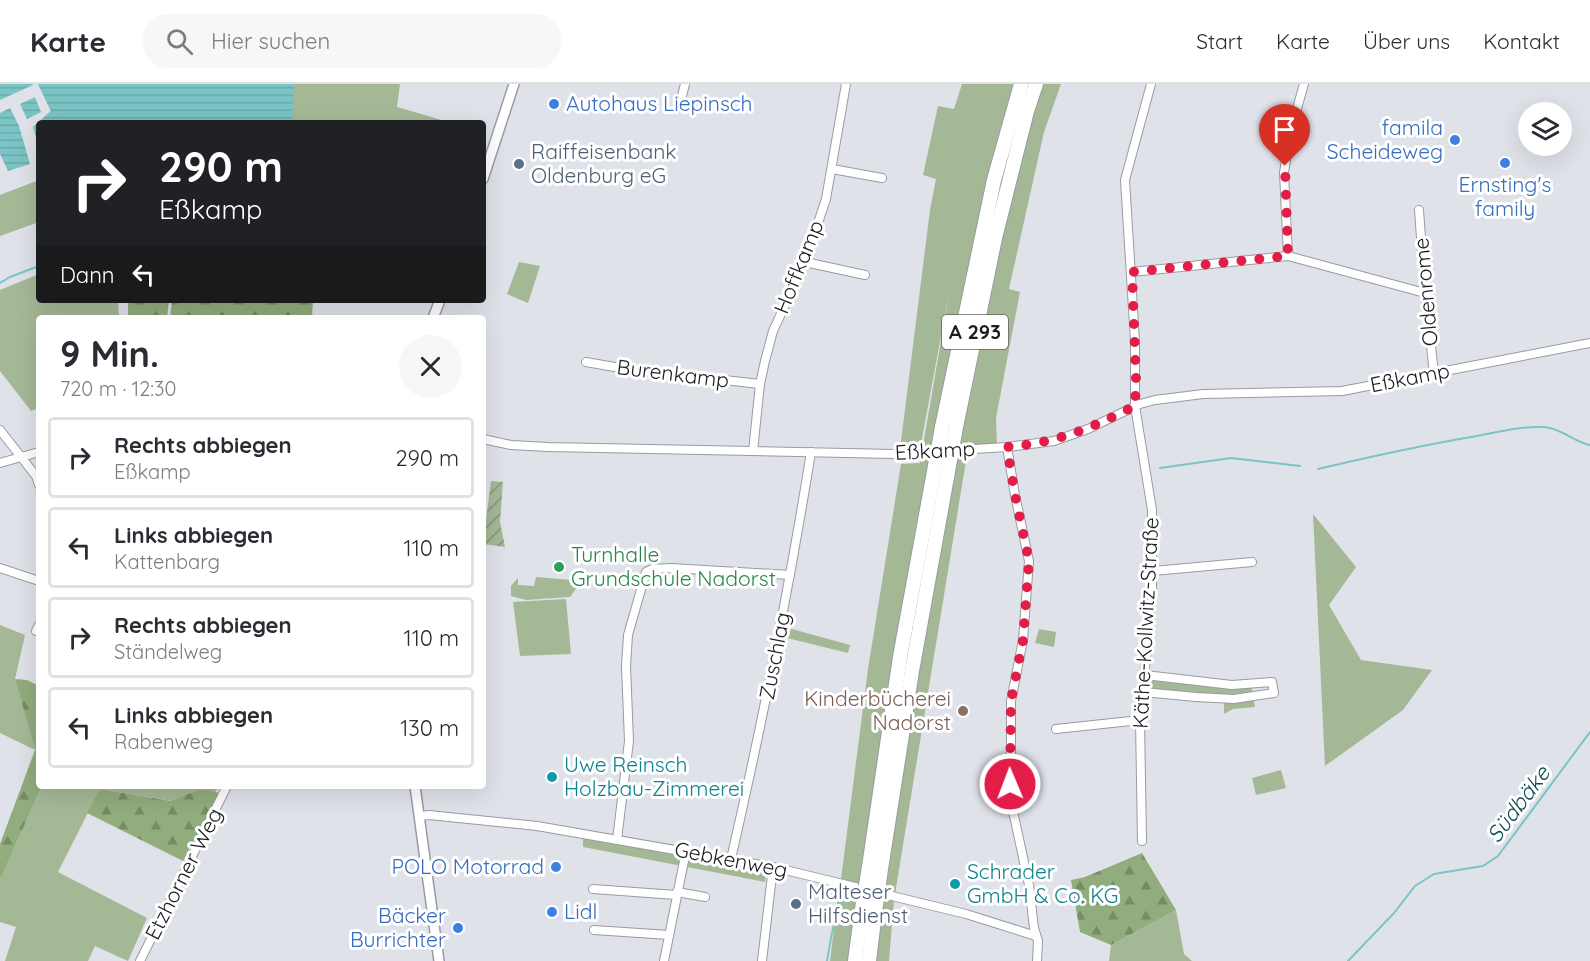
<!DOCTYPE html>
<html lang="de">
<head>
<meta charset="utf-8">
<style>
  :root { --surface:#fff; --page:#f7f7f7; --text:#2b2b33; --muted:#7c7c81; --line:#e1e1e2 }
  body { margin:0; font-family:Quicksand,sans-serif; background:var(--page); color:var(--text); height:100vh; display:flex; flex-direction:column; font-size:22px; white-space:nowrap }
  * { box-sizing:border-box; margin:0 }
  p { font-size:20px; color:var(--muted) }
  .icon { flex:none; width:33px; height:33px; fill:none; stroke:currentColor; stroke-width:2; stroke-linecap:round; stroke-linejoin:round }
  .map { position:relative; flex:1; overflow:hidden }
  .drawer { position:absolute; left:36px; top:231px; width:450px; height:474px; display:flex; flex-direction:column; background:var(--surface); border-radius:6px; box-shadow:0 6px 24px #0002 }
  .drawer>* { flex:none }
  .hud { position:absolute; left:36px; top:36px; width:450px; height:183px; border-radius:6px; box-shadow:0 6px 24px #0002; background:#202124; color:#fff; overflow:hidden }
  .fabs { position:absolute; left:1518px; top:18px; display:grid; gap:12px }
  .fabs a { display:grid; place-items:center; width:54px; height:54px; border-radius:50%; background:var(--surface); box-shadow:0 6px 24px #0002; font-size:30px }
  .pin { position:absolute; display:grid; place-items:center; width:51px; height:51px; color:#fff; margin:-62px -26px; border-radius:50% 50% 50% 0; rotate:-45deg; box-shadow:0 0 6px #0007 }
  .pin .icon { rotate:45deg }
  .me { position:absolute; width:66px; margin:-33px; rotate:359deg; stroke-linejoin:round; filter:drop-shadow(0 0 4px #0008) }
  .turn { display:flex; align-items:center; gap:21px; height:126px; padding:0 24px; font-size:27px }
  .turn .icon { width:78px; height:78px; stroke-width:2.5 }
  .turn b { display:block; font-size:42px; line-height:51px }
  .then { display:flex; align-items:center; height:57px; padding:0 24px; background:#0003; gap:12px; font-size:22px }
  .round { display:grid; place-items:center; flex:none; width:63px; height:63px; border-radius:32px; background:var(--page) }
  .overview { display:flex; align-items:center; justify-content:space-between; height:102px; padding:0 24px }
  h1 { font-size:36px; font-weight:700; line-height:45px }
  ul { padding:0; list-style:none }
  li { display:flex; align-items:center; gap:18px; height:81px; margin:0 12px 9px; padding:0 12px; border:3px solid var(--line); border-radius:6px }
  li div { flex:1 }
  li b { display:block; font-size:22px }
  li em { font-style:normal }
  header { display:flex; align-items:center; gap:36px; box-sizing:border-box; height:84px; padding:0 30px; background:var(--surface); border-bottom:2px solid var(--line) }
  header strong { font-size:28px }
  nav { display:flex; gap:33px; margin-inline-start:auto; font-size:21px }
  .search { width:420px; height:54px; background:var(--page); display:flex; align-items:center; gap:15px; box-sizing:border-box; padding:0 21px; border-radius:33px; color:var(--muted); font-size:22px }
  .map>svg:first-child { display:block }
  .green { fill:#a5b896 }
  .forest { fill:url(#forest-firs) }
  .garden { fill:url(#garden-furrows) }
  .water { fill:url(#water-rules) }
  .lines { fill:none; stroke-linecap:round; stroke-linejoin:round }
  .stream { stroke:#7ac4c6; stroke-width:2 }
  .minor-casing { stroke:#999ba3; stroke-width:10 }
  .tertiary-casing { stroke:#999ba3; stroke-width:12 }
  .motorway-casing { stroke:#999ba3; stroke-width:16 }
  .minor { stroke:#fff; stroke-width:8 }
  .tertiary { stroke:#fff; stroke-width:9 }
  .motorway { stroke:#fff; stroke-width:14 }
  .motorway-bridge-casing { stroke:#999ba3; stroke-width:16; stroke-linecap:butt }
  .motorway-bridge { stroke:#fff; stroke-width:14 }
  .route { stroke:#e11d48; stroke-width:10; stroke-dasharray:0 18 }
  .shop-dot { fill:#3f7fe0; stroke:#fff; stroke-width:2 }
  .service-dot { fill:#5c6f8a; stroke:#fff; stroke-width:2 }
  .leisure-dot { fill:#2e9e5b; stroke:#fff; stroke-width:2 }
  .education-dot { fill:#8d6e63; stroke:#fff; stroke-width:2 }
  .culture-dot { fill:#0f9aa8; stroke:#fff; stroke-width:2 }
  .labels { text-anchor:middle; stroke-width:6; stroke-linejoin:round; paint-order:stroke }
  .shield { fill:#fff; stroke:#606163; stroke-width:1.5 }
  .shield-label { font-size:20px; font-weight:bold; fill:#1c1d20 }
  .shop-label { font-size:21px; fill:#366cbe; stroke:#fff; text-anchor:end }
  .service-label { font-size:21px; fill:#4e5e75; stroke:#fff; text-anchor:start }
  .street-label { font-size:21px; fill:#1c1d20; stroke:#fff }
  .leisure-label { font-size:21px; fill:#27864d; stroke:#fff; text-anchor:start }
  .education-label { font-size:21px; fill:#785e54; stroke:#fff; text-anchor:end }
  .culture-label { font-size:21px; fill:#0d838f; stroke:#fff; text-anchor:start }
  .water-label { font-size:22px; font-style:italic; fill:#0b4e51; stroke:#fff }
</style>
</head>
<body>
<header>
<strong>Karte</strong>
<div class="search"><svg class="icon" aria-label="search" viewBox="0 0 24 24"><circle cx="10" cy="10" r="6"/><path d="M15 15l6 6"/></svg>Hier suchen</div>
<nav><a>Start</a><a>Karte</a><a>Über uns</a><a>Kontakt</a></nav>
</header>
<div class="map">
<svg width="1590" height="877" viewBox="0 0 1590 877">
  <defs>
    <pattern id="forest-firs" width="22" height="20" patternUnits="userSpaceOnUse" patternTransform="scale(1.5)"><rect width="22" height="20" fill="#91ac7d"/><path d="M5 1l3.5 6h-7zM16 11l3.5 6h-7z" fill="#768b66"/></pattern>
    <pattern id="garden-furrows" width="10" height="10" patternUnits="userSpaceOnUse" patternTransform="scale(1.5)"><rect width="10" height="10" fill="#a5b896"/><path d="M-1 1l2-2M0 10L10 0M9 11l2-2" fill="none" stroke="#86957a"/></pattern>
    <pattern id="water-rules" width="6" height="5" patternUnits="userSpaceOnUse" patternTransform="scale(1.5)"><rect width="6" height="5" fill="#7ac4c6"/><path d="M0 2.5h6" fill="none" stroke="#69a8aa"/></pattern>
  </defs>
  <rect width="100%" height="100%" fill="#e0e2ea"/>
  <g class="green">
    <polygon points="38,0 400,0 397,23 452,39 39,39 39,63 33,43 51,27"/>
    <polygon points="962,0 1061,0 1044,48 1009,205 1020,208 996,334 997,360 970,362 967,371 895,810 841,795 868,585 901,380 920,379 950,204 920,365 900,365 930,126 936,95 923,91 938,22 954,25"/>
    <polygon points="39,96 39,138 0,152 0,111"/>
    <polygon points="519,178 540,182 528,219 507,210"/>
    <polygon points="39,190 39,216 118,216 119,234 39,234 39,324 31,327 0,287 0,206"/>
    <polygon points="1313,430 1356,483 1329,521 1361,576 1432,586 1403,626 1325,682"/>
    <polygon points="536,493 582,497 570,513 526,516 511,512 511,502 518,494 518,501 534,502"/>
    <polygon points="566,515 571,570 520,572 513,518"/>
    <polygon points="0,541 25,551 15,595 35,666 0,649"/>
    <polygon points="781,542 850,561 848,569 779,552"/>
    <polygon points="1039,545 1056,548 1054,563 1035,559"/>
    <polygon points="1145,591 1251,600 1255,623 1233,625 1224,630 1224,615 1143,608"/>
    <polygon points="1281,686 1286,704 1256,711 1252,694"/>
    <polygon points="42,702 219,702 215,709 200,705 172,717 100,705 58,788 147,834 128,877 95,862 88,877 5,877 16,843 0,838 0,796"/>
    <polygon points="583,754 686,770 767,786 765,798 583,763"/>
    <polygon points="839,803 894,817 889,877 830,877"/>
    <polygon points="1176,826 1184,870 1192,877 1109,877 1111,861"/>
  </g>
  <g class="forest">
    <polygon points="128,216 169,216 167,234 128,234"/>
    <polygon points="172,216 313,216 312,234 170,233"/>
    <polygon points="15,595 27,596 39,602 39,702 42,702 0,796 0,760 35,666"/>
    <polygon points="100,705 171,717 200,705 220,709 183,777 87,729"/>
    <polygon points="1142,769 1176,826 1111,861 1080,848 1071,796 1085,793"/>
  </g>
  <polygon class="garden" points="491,397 503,398 500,438 505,463 483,460"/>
  <g class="water">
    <polygon points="0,0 33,0 33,1 0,16"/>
    <polygon points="38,0 294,0 292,39 39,39 39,63 33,43 51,27"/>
    <polygon points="35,13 41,28 27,35 20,20"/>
    <polygon points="10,24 19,42 30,80 8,87 0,70 0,29"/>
  </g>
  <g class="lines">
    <g class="stream">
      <polyline points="0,199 10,193 39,182"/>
      <polyline points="1160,384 1231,374 1300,382"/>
      <path d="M1318,385c51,-12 101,-23 153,-32 23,-4 48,-11 73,-10 17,1 30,15 46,18"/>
      <path d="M827,877c5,-26 6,-51 24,-71"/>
      <polyline points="1348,877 1394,829 1415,802 1434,790 1483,782 1498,772 1590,648"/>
    </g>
    <g class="minor-casing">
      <g id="minor">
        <polyline points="679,24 685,0"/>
        <polyline points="832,85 882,94"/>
        <polyline points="1419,126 1425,209 1434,289"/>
        <polyline points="1288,172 1284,89 1290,49 1304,0"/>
        <polyline points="805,178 865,191"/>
        <polyline points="1132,188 1288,172 1425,209"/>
        <polyline points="586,278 626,285 760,300"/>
        <polyline points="0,346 36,392 39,401"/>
        <polyline points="483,355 511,361 548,363 894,370 1007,363 1054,357 1088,345 1140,320 1155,316 1203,310 1342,307 1590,259"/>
        <polyline points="1007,363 1015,411 1029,477 1023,556 1011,617 1011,718 1029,801 1034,844 1038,857 1037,877"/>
        <polyline points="753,367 760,300 765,277 773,247 805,178 826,115 846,0"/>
        <polyline points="0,379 39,368"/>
        <polyline points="0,484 39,497"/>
        <polyline points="1153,487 1252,478"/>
        <polyline points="36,547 39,541"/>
        <polyline points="1143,608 1196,613 1234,615 1274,609 1272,598 1232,601 1145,591"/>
        <polyline points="1056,645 1140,636"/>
        <polyline points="420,732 429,731 537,742 773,783 966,830 1036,852"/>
        <polyline points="617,756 629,657 626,582 628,551 646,488 652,485 671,484 790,491"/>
        <polyline points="1142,757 1140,636 1152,512 1152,426 1135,322 1135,257 1125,96 1151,0"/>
        <path d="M731,775c31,-135 58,-270 80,-407"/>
        <polyline points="593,805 676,811"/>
        <polyline points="677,808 705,813"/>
        <polyline points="594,846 669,851"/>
        <polyline points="140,877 227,702"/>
        <polyline points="664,877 686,767"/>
        <polyline points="762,877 773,783"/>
      </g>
    </g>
    <g class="tertiary-casing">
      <g id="tertiary">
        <polyline points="483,95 514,0"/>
        <polyline points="433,234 440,216"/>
        <polyline points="415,702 439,877"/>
      </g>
    </g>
    <g class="motorway-casing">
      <g id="motorway">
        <polyline points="942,343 994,96 1021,0"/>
        <polyline points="956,343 995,154 1027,27 1036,0"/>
        <polyline points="869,783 900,573 933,393"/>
        <polyline points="881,785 912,587 947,393"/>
        <polyline points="855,877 862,825"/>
        <polyline points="869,877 875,828"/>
      </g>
    </g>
    <use href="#minor" class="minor"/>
    <use href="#tertiary" class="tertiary"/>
    <use href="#motorway" class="motorway"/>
    <g class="motorway-bridge-casing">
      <g id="motorway-bridge">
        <polyline points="933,393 942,343"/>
        <polyline points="947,393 956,343"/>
        <polyline points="862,825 869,783"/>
        <polyline points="875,828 881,785"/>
      </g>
    </g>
    <use href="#motorway-bridge" class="motorway-bridge"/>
  </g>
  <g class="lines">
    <path class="route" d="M1010,700l1,-83 12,-61 6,-79 -14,-66 -8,-48c53,-5 82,-18 128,-41l1,-27 -4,-107 156,-16 -3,-90"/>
  </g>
  <g class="shop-dot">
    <circle cx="554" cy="20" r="6"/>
    <circle cx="1455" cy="56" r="6"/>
    <circle cx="1505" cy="79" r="6"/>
    <circle cx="556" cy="783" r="6"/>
    <circle cx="552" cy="828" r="6"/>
    <circle cx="458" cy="844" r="6"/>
  </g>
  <g class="service-dot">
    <circle cx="519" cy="80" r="6"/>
    <circle cx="796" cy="820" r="6"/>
  </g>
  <circle class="leisure-dot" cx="559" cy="483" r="6"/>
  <circle class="education-dot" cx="963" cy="627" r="6"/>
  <g class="culture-dot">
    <circle cx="552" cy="693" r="6"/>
    <circle cx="955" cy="800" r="6"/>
  </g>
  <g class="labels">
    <rect class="shield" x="942" y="231" width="66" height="34" rx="4.5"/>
    <g class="shield-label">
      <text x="975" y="255">A 293</text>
    </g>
    <g class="shop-label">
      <text x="566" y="27" text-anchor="start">Autohaus Liepinsch</text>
      <text x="1443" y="51">famila<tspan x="1443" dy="24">Scheideweg</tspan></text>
      <text x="1505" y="108" text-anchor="middle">Ernsting's<tspan x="1505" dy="24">family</tspan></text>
      <text x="544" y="790">POLO Motorrad</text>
      <text x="564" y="835" text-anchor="start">Lidl</text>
      <text x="446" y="839">Bäcker<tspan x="446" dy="24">Burrichter</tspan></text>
    </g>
    <g class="service-label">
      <text x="531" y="75">Raiffeisenbank<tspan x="531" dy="24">Oldenburg eG</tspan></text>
      <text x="808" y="815">Malteser<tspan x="808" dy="24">Hilfsdienst</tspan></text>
    </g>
    <g class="street-label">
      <text transform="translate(799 183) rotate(-68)" y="7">Hoffkamp</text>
      <text transform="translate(1426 208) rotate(-95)" y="7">Oldenrome</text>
      <text transform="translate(673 290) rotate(7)" y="7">Burenkamp</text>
      <text transform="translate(1410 294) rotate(-11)" y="7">Eßkamp</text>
      <text transform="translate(935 367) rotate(-3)" y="7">Eßkamp</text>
      <text transform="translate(1146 539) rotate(-87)" y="7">Käthe-Kollwitz-Straße</text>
      <text transform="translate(775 572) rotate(-79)" y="7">Zuschlag</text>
      <text transform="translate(731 776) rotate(11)" y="7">Gebkenweg</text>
      <text transform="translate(184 790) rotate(-63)" y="7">Etzhorner Weg</text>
    </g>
    <g class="leisure-label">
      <text x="571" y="478">Turnhalle<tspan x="571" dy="24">Grundschule Nadorst</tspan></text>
    </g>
    <g class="education-label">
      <text x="951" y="622">Kinderbücherei<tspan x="951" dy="24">Nadorst</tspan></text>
    </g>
    <g class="culture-label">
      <text x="564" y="688">Uwe Reinsch<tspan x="564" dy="24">Holzbau-Zimmerei</tspan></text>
      <text x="967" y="795">Schrader<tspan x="967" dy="24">GmbH &amp; Co. KG</tspan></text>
    </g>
    <g class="water-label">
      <text transform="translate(1518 720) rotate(-53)" y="8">Südbäke</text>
    </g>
  </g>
</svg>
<div class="fabs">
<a><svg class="icon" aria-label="layers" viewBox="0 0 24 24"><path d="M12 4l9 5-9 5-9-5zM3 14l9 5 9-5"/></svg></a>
</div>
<div class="pin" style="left:1285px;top:82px;background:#d93025"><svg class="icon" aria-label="arrive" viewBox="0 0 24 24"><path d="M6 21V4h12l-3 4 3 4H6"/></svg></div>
<svg class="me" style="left:1010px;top:700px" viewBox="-20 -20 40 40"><circle r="17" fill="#e11d48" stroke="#fff" stroke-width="3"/><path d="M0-11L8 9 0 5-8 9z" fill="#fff"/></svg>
<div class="hud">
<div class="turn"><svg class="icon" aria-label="right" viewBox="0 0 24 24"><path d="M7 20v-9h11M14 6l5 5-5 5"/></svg><div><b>290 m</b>Eßkamp</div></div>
<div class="then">Dann<svg class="icon" aria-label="left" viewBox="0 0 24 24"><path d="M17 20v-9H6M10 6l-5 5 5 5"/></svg></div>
</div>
<section class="drawer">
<div class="overview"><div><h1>9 Min.</h1><p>720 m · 12:30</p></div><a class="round"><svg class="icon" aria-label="close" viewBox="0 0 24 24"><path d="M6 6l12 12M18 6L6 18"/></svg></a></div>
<ul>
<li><svg class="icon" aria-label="right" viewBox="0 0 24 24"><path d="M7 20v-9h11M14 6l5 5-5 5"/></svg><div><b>Rechts abbiegen</b><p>Eßkamp</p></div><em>290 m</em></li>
<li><svg class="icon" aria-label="left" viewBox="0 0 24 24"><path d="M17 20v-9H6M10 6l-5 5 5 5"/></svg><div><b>Links abbiegen</b><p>Kattenbarg</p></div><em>110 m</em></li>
<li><svg class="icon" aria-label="right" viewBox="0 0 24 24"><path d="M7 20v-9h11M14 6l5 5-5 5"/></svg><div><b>Rechts abbiegen</b><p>Ständelweg</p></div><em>110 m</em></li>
<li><svg class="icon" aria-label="left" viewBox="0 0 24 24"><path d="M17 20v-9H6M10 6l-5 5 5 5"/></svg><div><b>Links abbiegen</b><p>Rabenweg</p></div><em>130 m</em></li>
</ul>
</section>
</div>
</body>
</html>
